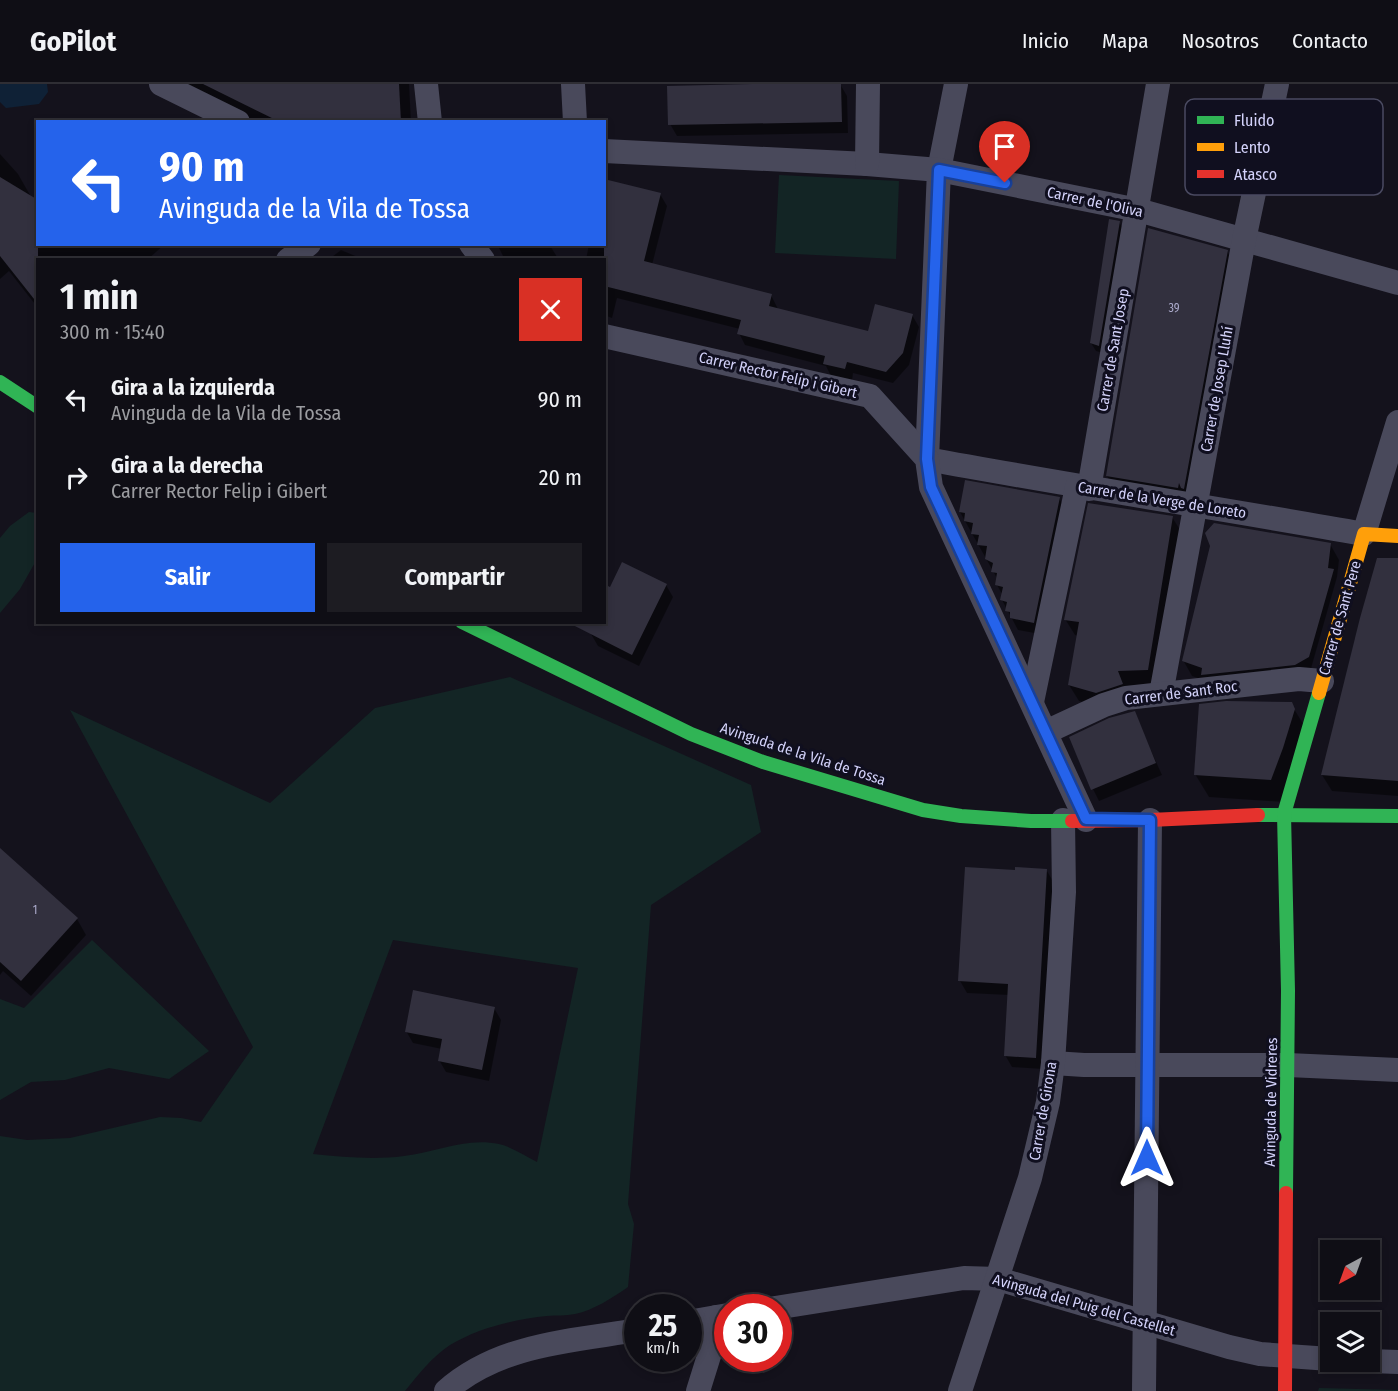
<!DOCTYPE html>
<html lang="es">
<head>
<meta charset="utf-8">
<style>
  :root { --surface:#0f0e15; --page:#1d1c22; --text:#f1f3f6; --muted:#9b9ca0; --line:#2f2e34; --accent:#2563eb }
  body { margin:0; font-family:"Fira Sans Condensed",sans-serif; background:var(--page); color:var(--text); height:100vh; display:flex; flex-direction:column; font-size:22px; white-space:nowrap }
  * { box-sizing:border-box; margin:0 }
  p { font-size:20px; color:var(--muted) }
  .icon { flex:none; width:33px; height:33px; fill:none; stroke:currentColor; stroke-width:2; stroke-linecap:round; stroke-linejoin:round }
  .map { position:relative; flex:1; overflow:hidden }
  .details { position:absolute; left:36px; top:174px; width:570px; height:366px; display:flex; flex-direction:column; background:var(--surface); border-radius:0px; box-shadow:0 3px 9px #0003,0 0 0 2px var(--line) }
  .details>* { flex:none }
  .top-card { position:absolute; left:36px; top:36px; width:570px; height:126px; border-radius:0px; box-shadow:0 3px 9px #0003,0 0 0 2px var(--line); background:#2563eb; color:#fff; overflow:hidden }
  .needle { width:39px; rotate:221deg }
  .controls { position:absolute; left:1320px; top:1156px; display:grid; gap:12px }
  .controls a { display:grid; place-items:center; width:60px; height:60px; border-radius:0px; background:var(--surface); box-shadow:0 3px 9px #0003,0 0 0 2px var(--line); font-size:30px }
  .speed { position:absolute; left:624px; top:1210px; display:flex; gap:12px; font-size:30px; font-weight:700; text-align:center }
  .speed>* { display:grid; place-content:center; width:78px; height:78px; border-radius:50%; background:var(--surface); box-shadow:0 3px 9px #0003,0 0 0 2px var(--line); line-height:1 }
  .speed small { font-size:15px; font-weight:400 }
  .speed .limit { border:9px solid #d22; background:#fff; color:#111 }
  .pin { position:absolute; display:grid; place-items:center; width:51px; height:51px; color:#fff; margin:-62px -26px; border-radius:50% 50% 50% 0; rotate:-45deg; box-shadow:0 0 6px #0007 }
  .pin .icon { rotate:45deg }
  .me { position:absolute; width:66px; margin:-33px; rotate:0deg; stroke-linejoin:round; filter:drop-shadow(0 0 4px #0008) }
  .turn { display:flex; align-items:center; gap:21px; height:126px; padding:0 24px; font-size:27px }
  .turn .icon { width:78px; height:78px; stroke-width:2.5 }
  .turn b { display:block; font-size:42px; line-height:51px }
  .round { display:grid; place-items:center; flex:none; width:63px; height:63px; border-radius:0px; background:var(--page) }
  .overview { display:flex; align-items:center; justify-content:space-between; height:102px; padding:0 24px }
  h1 { font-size:36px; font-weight:700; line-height:45px }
  .button { display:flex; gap:12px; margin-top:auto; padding:12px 24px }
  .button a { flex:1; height:69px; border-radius:0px; background:var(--accent); color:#fff; font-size:24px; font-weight:700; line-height:69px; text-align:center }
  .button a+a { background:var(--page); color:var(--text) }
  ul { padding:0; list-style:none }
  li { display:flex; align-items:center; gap:18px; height:78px; padding:0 24px }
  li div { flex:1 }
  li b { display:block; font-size:22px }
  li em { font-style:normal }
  header { display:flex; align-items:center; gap:36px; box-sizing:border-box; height:84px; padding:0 30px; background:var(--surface); border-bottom:2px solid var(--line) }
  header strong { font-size:28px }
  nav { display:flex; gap:33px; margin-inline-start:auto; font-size:21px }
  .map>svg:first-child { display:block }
  .green { fill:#132525; fill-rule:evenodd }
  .water { fill:#0f2136 }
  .shadow { fill:#0007 }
  .building { fill:#32303e }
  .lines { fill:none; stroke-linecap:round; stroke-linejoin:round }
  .street { stroke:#49495b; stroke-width:24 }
  .fast { stroke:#30b455; stroke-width:14 }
  .slow { stroke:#ff9f0a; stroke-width:14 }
  .jam { stroke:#e5322d; stroke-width:14 }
  .route-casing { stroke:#184099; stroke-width:15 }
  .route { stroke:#2563eb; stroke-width:10 }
  .labels { text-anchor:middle; stroke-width:6; stroke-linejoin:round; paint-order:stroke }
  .number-label { font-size:12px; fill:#abaacb }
  .street-label { font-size:15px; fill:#d3d2fa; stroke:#100f1f }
  .key { fill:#100f1f; stroke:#4a4a61; stroke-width:1.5 }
  .key-label { font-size:16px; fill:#d3d2fa }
</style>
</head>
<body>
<header>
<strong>GoPilot</strong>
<nav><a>Inicio</a><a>Mapa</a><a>Nosotros</a><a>Contacto</a></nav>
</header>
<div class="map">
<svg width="1398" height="1307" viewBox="0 0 1398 1307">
  <rect width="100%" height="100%" fill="#14121c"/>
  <g class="green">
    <polygon points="779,91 899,97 896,175 775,169"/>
    <polygon points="29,428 37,429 37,475 20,505 0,529 0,454 10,442"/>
    <path d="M510,593l241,108 10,47 -110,73 -23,299 6,20 -6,63c-16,11 -34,23 -53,27 -9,2 -19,1 -28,2 -32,3 -69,12 -97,29 -18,12 -32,30 -45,46h-405v-255l27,4 43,-2 90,-21 21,1 20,4 52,-75 -183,-337 200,93 105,-95zM393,856l185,28 -41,194c-12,-6 -25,-15 -38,-18 -33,-7 -62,8 -95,12 -30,4 -61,1 -91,-2z"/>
    <polygon points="92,856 209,967 169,995 109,984 65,996 31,998 0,1016 0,915 24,924"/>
    <polygon points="1319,1304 1398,1306 1398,1307 1318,1307"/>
  </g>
  <polygon class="water" points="0,0 47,0 48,8 39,20 6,24 0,18"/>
  <g class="shadow">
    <polygon points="173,0 409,0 411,38 251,38"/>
    <polygon points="840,0 847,12 848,49 677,52 670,40"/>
    <polygon points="0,70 18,90 30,111 38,160 165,160 147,176 38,176 38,224 9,187 0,195"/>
    <polygon points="660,110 667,122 652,181 771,211 778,225 869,249 912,231 919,243 909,281 893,299 853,289 852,297 831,292 826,282 745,261 739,249 740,245 617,214 612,234 604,231 604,176 586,176 589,160 604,160"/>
    <polygon points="1119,138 1124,146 1103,269 1096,267 1091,259"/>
    <polygon points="497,160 549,160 559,176 505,176"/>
    <polygon points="341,166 365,176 328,176"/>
    <polygon points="1227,167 1236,183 1193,420 1116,408 1107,392"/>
    <polygon points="1059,414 1066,426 1040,550 1018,546 1002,516 1003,512 997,501 998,496 960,428"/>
    <polygon points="1172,433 1182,449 1156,602 1106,624 1079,617 1069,601 1078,552 1075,551 1065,535"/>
    <polygon points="1330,460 1339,476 1337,493 1308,595 1206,597 1192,592 1183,576"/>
    <polygon points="1398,475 1398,712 1332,707 1322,691"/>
    <polygon points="666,501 673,513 639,582 598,562 591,550 604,538 611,505"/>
    <polygon points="1291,620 1305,643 1284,718 1209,713 1195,690"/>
    <polygon points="1134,629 1162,691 1099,717 1093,705"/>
    <polygon points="0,766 77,835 86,851 31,912 3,887 0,891"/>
    <polygon points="1047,787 1054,799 1043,985 1012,983 1005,971 1009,911 967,909 960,897"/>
    <polygon points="494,924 501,936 489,997 446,988 439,976 442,965 413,959 406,947"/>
  </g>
  <g class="building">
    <polygon points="203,0 399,0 401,38 280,38"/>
    <polygon points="752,0 841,0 842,38 668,41 667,2"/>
    <polygon points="0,93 38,116 38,220 0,172"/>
    <polygon points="604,95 661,109 644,177 772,210 769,222 868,247 875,220 913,230 903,269 886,288 847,278 845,285 823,280 825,272 737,250 741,236 604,202"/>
    <polygon points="1109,135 1120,137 1099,262 1090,259"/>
    <polygon points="1148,144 1228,166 1184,405 1181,404 1179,399 1178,404 1106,392"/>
    <polygon points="965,396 1060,413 1034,539 1010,534 1010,528 1005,527 1007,518 1000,516 1003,503 995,501 997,489 991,488 993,479 985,475 987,462 977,461 979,451 971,450 973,439 964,437 965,429 959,428"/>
    <polygon points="1088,419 1173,432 1148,586 1118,587 1123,600 1096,609 1068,601 1079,538 1064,536"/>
    <polygon points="1214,439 1331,459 1328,484 1334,485 1309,573 1295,581 1201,591 1202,584 1182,577 1210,462 1205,449"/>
    <polygon points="1377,474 1398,474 1398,697 1321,691 1360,534"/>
    <polygon points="622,478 667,500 632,571 567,538 604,538 604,500 610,503"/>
    <polygon points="1226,617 1292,618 1295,625 1283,664 1271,696 1194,691 1199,620"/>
    <polygon points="1135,627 1156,679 1091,706 1069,653 1109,634"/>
    <polygon points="0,764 78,834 21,897 0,878"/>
    <polygon points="965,783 1015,786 1015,783 1047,785 1036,974 1004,972 1008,900 958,897"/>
    <polygon points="413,906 495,923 482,986 438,977 442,955 405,948"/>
  </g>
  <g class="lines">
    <g class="street">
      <polyline points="161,0 238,38"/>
      <polyline points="426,0 430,38"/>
      <polyline points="573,0 575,38"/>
      <path d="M956,0l-17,86 -12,289c145,27 291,49 437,75l34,-112"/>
      <polyline points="604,67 867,80 939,86 1138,126 1398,199"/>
      <polyline points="867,80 868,0"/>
      <polyline points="471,160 483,176"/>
      <polyline points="288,176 309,160"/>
      <polyline points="604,252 870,312 927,375 931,403 1086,736"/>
      <polyline points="1089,405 1158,0"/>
      <polyline points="1161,610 1244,156 1277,0"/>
      <polyline points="1032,618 1077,403"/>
      <polyline points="1046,648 1104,621 1126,614 1299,595 1322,597"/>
      <polyline points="1053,979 1084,981 1288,981 1398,986"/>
      <polyline points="775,1224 964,1194 998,1195 1229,1263 1260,1270 1330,1275"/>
      <polyline points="688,1238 728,1231"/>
      <polyline points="1370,1277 1398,1278"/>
      <path d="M446,1307c53,-47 125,-50 192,-61"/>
      <polyline points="698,1307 713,1259 716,1233"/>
      <polyline points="960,1307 1030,1094 1048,1018 1053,979 1064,808 1063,736"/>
      <polyline points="1144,1307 1150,736"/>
    </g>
    <g class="fast">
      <polyline points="0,298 38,323"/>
      <polyline points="462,538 691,650 763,678 923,726 961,732 1031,737 1072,737"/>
      <polyline points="1258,731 1398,732"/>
      <polyline points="1286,1109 1288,907 1284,730 1319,609"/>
    </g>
    <polyline class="slow" points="1319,609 1364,450 1398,452"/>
    <g class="jam">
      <polyline points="1072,737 1150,736 1258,731"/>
      <polyline points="1285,1307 1286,1109"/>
    </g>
  </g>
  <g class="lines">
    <g class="route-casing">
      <polyline id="route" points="1005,99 939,86 927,375 931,403 1086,735 1150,736 1147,1074"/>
    </g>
    <use href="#route" class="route"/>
  </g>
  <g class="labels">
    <g class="number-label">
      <text x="1174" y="228">39</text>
      <text x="35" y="830">1</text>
    </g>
    <g class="street-label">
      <text transform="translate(1095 118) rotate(12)" y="5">Carrer de l'Oliva</text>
      <text transform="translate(1113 266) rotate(-80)" y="5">Carrer de Sant Josep</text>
      <text transform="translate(778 291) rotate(13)" y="5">Carrer Rector Felip i Gibert</text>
      <text transform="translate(1217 305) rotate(-80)" y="5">Carrer de Josep Lluhí</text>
      <text transform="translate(1162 416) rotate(9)" y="5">Carrer de la Verge de Loreto</text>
      <text transform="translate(1340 534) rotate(-74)" y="5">Carrer de Sant Pere</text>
      <text transform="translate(1181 609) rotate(-7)" y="5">Carrer de Sant Roc</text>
      <text transform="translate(803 670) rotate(18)" y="5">Avinguda de la Vila de Tossa</text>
      <text transform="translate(1271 1018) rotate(-89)" y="5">Avinguda de Vidreres</text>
      <text transform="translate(1043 1027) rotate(-80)" y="5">Carrer de Girona</text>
      <text transform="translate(1084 1221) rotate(16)" y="5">Avinguda del Puig del Castellet</text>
    </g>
  </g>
  <rect x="1185" y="15" width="198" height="96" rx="9" class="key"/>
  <rect x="1197" y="32" width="27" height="8" fill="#30b455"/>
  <rect x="1197" y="59" width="27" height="8" fill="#ff9f0a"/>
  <rect x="1197" y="86" width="27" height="8" fill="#e5322d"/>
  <g class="key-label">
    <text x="1234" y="42">Fluido</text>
    <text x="1234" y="69">Lento</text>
    <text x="1234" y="96">Atasco</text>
  </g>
</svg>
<div class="controls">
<a><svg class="needle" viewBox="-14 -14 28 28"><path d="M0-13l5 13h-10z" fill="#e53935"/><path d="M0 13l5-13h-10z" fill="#9b9ca0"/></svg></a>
<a><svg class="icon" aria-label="layers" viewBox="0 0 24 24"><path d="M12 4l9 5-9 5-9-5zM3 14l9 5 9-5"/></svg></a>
</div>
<div class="speed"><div>25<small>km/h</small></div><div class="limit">30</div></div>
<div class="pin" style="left:1005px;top:99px;background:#d93025"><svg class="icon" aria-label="arrive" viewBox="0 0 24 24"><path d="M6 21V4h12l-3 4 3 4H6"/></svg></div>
<svg class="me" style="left:1147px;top:1074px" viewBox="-20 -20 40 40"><path d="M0-17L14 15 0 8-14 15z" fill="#2563eb" stroke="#fff" stroke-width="4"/></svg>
<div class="top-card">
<div class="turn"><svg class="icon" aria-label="left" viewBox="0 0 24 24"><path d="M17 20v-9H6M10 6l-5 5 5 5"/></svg><div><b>90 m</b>Avinguda de la Vila de Tossa</div></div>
</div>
<section class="details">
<div class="overview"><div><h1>1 min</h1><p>300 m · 15:40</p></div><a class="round" style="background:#d93025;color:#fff"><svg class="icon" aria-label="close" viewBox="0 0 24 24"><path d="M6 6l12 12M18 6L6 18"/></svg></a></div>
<ul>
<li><svg class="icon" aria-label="left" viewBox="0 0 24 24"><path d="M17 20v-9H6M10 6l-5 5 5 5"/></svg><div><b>Gira a la izquierda</b><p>Avinguda de la Vila de Tossa</p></div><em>90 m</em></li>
<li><svg class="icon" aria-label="right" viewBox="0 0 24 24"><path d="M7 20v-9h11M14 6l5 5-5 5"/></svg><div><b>Gira a la derecha</b><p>Carrer Rector Felip i Gibert</p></div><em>20 m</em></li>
</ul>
<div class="button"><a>Salir</a><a>Compartir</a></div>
</section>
</div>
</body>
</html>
